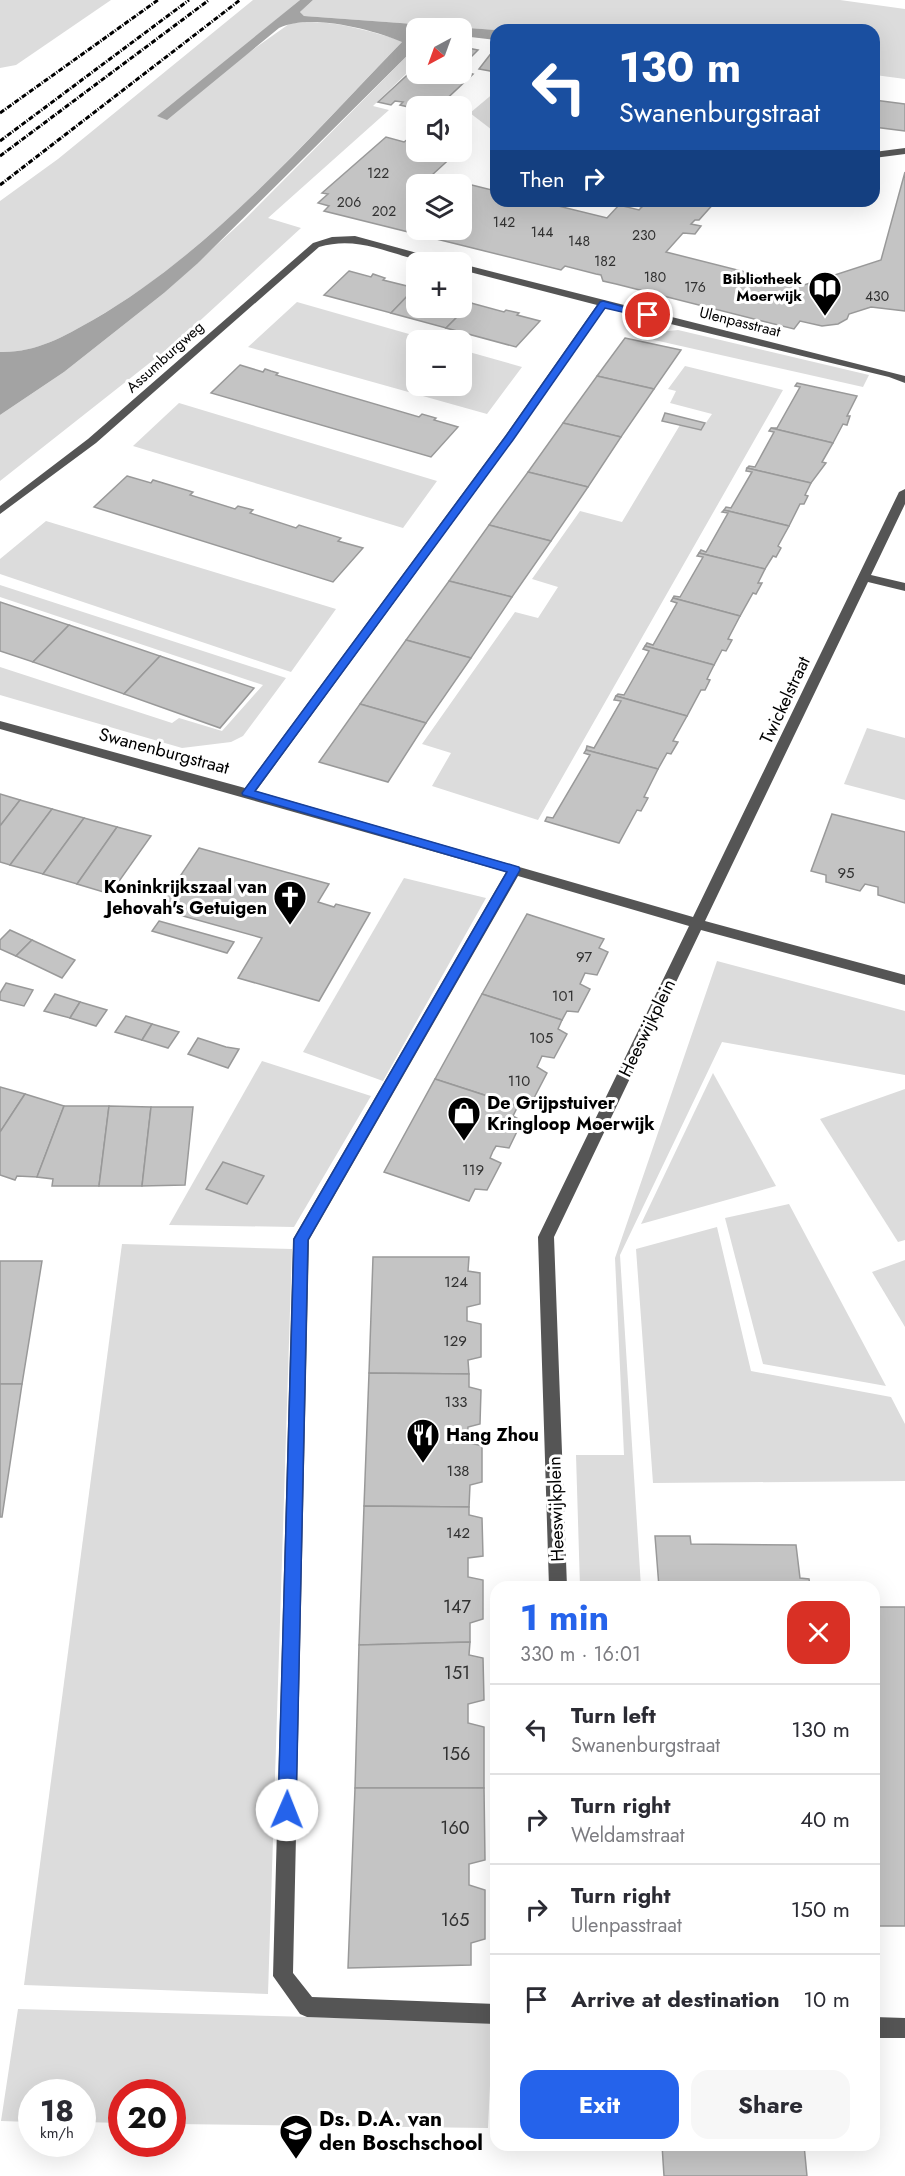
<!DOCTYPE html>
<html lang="en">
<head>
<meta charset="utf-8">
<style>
  :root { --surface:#fff; --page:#f7f7f7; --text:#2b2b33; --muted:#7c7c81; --line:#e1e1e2; --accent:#2563eb }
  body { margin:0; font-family:Jost,sans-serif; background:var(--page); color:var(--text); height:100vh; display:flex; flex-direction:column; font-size:22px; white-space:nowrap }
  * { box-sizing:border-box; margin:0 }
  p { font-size:20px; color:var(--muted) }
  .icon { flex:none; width:33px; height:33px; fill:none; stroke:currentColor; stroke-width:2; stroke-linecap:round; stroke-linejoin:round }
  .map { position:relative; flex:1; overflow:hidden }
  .drawer { position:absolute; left:490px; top:1581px; width:390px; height:570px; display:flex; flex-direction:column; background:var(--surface); border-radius:18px; box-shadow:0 6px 24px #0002 }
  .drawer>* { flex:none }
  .banner { position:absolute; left:490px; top:24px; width:390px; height:183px; border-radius:18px; box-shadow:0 6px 24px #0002; background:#1a4fa0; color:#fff; overflow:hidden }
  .needle { width:39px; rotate:221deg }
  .controls { position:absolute; left:406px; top:18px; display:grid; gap:12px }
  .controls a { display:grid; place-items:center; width:66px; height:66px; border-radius:12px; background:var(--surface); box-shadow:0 6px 24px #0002; font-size:30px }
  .speed { position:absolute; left:18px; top:2079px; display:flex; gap:12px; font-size:30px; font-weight:700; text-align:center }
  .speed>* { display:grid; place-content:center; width:78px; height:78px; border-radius:50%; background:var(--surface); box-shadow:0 6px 24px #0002; line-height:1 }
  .speed small { font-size:15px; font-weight:400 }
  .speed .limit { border:9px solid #d22; background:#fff; color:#111 }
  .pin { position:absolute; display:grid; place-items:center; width:51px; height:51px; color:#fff; margin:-26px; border:3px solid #fff; border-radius:50%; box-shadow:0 2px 6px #0007 }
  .me { position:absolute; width:66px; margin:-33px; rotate:1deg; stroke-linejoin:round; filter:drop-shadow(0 0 4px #0008) }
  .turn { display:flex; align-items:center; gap:21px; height:126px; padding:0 30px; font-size:27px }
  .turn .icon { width:78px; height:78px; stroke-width:2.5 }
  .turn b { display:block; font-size:42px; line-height:51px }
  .then { display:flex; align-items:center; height:57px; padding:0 30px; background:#0003; gap:12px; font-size:22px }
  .round { display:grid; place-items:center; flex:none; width:63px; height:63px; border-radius:18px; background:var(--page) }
  .overview { display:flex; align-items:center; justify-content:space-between; height:102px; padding:0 30px }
  h1 { font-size:36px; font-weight:700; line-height:45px; color:var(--accent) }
  .action { display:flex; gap:12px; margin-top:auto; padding:12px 30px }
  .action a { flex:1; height:69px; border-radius:18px; background:var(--accent); color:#fff; font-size:24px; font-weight:700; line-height:69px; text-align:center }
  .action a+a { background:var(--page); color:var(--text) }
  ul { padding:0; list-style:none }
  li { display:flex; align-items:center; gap:18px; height:90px; padding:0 30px; border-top:2px solid var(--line) }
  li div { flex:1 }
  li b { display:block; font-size:22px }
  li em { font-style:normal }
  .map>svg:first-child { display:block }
  .green { fill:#dcdcdc }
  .water { fill:#a3a3a3 }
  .building { fill:#c4c4c4; stroke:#999; stroke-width:1.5; fill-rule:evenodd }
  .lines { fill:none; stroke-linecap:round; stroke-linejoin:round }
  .minor { fill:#555; fill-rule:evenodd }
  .rail { stroke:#000; stroke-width:3; stroke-dasharray:5 1.5 1 1.5; stroke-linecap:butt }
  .route { fill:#2563eb; stroke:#184099; stroke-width:1.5 }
  .labels { text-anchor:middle; stroke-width:6; stroke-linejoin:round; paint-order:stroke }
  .far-number-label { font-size:14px; fill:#313131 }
  .far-poi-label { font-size:15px; font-weight:bold; fill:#000; stroke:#fff; text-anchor:end }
  .far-street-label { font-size:15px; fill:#000; stroke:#fff }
  .number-label { font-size:15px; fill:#313131 }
  .street-label { font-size:18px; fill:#000; stroke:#fff }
  .poi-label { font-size:18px; font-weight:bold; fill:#000; stroke:#fff; text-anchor:start }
  .near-number-label { font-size:18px; fill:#313131 }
  .near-poi-label { font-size:21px; font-weight:bold; fill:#000; stroke:#fff; text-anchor:start }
</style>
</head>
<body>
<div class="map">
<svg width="905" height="2176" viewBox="0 0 905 2176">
  <rect width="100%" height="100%" fill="#fff"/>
  <g class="green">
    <polygon points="0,0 111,0 16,65 0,68"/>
    <path d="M253,0h47l-142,117 131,-93c38,-7 78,7 114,17 -97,99 -189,209 -310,279 -30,17 -58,33 -93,32v-151l58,-42z"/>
    <polygon points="313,0 840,0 905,9 905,79 875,75 874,30 496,30 304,16 300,12"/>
    <polygon points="417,46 417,63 373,106 389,110 268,218 301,228 180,339 0,481 0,415 64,372 164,293 244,220"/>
    <polygon points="495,92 496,93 496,133 470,113"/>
    <polygon points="297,302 430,340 417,340 417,386 462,386 462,350 522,367 487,414 248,347"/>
    <polygon points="678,330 869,375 863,387 632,335"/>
    <polygon points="685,366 783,390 538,820 432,786 451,753 422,744 515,612 538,618 558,587 532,579 580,511 622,522 680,425 701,430 712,414 670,403 676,391 668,389"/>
    <polygon points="179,403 437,481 403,528 133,446"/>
    <polygon points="46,521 336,609 291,672 0,574 0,559"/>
    <polygon points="0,585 286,678 243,736 231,742 182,748 0,695 0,667 172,723 179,718 222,731 263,685 0,597"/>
    <polygon points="867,728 905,738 905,800 844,784"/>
    <polygon points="404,878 486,898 383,1081 303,1052"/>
    <polygon points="717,961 905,1011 905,1075 722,1042 620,1255 641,1587 580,1587 576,1455 624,1455 615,1258"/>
    <polygon points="262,1061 371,1096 294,1227 169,1225"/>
    <polygon points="713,1073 776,1186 641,1224"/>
    <polygon points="905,1089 905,1240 898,1242 820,1119"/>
    <polygon points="789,1204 886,1386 763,1364 725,1218"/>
    <polygon points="717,1227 751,1371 891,1397 905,1424 905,1481 653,1483 636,1249"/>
    <polygon points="122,1244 292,1249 268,1994 24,1985"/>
    <polygon points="905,1260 905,1327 872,1272"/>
    <polygon points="18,2009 493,2022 488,2128 173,2124 172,2092 122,2092 121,2123 83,2122 82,2092 32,2092 31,2122 1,2121"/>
  </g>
  <path class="water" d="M300,0h13l-13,12 4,4 192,14v10l-34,-4v-8h-45v18l-219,217 -34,30 -100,79 -64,43v-63c35,1 63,-15 93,-32 119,-69 214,-180 309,-278 -30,-13 -93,-29 -123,-14l-112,92 -10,-4z"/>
  <g class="building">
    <polygon points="462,47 478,50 462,66"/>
    <polygon points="496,47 496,72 479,69"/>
    <polygon points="417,66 417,74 462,74 462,71 473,74 439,106 417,106 417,109 400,105 403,102 395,101 391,105 378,102"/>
    <polygon points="874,100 905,104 905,131 874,127"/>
    <path d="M417,132v20l38,2 -23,21 64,16v10h42l69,17 12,-13 20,5 3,-3 -4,-1 5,-5h73l-17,19h-4l-4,4 10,2 -6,8 -12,-1 -17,19 135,34 80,-26 24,-88v139l-34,-4 -22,7 -2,5 -9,5 -16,2 -22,-5 -6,8 -178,-45 -13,-3 -2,-6 -5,-1 -31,-8 -4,4 -237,-59 5,-5 -11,-3 10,-9 -6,-1 64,-56 18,5zM417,184h45v46h-45z"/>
    <polygon points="349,271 371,277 373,274 385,278 383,280 415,288 391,313 324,295"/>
    <polygon points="415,288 417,308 462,308 462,301 471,303 446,328 391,313"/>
    <polygon points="471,303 504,312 506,310 519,313 517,315 540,321 516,347 446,328"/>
    <polygon points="625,338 681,350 654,389 597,376"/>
    <polygon points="240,365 263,372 265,369 271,371 278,373 276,375 419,417 422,414 436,418 434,420 458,427 431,457 211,393"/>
    <polygon points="597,376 654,389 621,437 563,423"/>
    <polygon points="797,383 857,396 847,416 850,416 847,425 843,424 833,443 771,428 777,428 800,387 795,386"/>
    <polygon points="665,413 705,423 701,430 662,421"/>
    <polygon points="563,423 621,437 588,487 528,472"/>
    <polygon points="771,428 833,443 822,462 826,463 811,483 747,468 749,466 755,467 774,432 769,431"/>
    <polygon points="747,468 811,483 805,495 808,496 804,504 800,504 789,526 724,510 726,507 731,508 752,472 746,471"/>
    <polygon points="528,472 588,487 551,541 489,525"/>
    <polygon points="127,476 151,483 153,480 193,492 190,495 235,509 238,506 253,510 250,513 296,528 299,525 341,538 338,541 363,548 333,582 94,507"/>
    <polygon points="724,510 789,526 778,546 781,548 776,557 773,556 765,569 699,553 701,550 706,552 728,513 722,512"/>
    <polygon points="489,525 551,541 512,597 449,581"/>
    <polygon points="699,553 765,569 758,583 762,583 756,594 753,593 740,616 673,598 674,596 680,597 703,557 697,556"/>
    <polygon points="449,581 512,597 471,658 406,640"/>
    <polygon points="673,598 740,616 728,639 732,640 726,651 722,650 714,665 645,646 647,643 653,645 677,603 671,601"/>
    <polygon points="0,602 69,625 33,662 0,651"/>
    <polygon points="69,625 160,656 124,694 33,662"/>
    <polygon points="406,640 471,658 426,723 360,704"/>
    <polygon points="645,646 714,665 707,679 710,680 705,690 701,690 687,716 616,696 618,694 624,695 649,651 643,649"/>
    <polygon points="160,656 254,688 220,728 124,694"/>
    <polygon points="616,696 687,716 673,741 678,742 671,754 667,753 658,769 586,750 587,746 594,748 621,701 614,700"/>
    <polygon points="360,704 426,723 388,782 319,762"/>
    <polygon points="586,750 658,769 644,797 648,798 641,811 637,810 619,843 545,821 547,817 553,818 590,755 584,753"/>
    <polygon points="0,794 20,800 0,826"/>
    <polygon points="20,800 52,809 10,865 0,862 0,826"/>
    <polygon points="52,809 84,818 43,874 10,865"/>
    <polygon points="832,814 905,832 905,903 878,895 878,887 865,884 860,891 826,882 826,875 811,871"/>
    <polygon points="84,818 117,827 77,884 43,874"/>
    <polygon points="117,827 151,836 110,894 77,884"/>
    <polygon points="199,848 329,884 318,902 334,907 336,904 370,913 319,1001 238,978 262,938 158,909"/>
    <polygon points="527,914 604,939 599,948 608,952 597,975 585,973 580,984 590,989 578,1012 567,1011 562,1020 482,994"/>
    <polygon points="159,921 234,942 227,953 152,931"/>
    <polygon points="10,930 32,940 16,956 0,949 0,940"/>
    <polygon points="32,940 75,960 62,978 16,956"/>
    <polygon points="6,983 33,990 24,1006 0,1000 0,993"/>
    <polygon points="55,994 80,1002 70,1018 44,1011"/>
    <polygon points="482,994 562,1020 558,1029 567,1034 554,1058 542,1056 537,1067 547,1073 534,1098 523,1096 518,1106 435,1079"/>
    <polygon points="80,1002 107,1010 96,1026 70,1018"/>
    <polygon points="126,1016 152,1024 142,1040 115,1032"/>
    <polygon points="152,1024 179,1032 168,1048 142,1040"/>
    <polygon points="198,1038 226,1047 239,1049 228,1068 188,1054"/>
    <polygon points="435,1079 518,1106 513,1116 522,1121 509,1148 496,1146 493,1151 490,1158 501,1163 487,1190 475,1189 469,1201 384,1172"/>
    <polygon points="0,1087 25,1094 0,1132"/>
    <polygon points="25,1094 64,1106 37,1177 17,1176 15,1180 0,1175 0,1132"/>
    <polygon points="64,1106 109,1106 99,1186 52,1186 53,1179 37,1177"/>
    <polygon points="109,1106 151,1107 142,1186 99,1186"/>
    <polygon points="151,1107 193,1107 185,1185 142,1186"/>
    <polygon points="223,1162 264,1176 247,1204 206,1189"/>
    <polygon points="373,1257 469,1257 468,1271 480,1273 480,1304 467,1307 467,1321 481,1324 481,1357 468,1360 469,1374 369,1373"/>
    <polygon points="0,1261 42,1261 22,1384 0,1384"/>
    <polygon points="369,1373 469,1374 469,1387 481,1390 480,1424 468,1427 467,1442 482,1446 482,1482 470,1485 469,1507 364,1506"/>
    <polygon points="0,1384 22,1384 2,1517 0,1517"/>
    <polygon points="364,1506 469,1507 469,1515 482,1518 483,1556 468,1558 468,1577 483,1580 483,1619 470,1623 470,1642 359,1645"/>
    <polygon points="655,1536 690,1536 691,1544 796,1545 800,1578 809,1579 810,1587 659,1587"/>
    <rect x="874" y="1607" width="31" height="319"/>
    <polygon points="470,1642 469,1655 483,1658 484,1700 468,1704 468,1723 484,1727 484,1788 355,1788 359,1645"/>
    <polygon points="355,1788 484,1788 485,1860 469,1864 469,1885 485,1890 485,1939 471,1943 471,1965 348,1968"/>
    <polygon points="662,2145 804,2145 807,2176 664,2176"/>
  </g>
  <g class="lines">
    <g class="minor">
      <polygon points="905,148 905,154 874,158 874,152"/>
      <path d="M355,236l95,26c-45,5 -81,-30 -131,-15l-223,196 -96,71v-8l88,-67 225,-196 19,-6z"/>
      <polygon points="462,264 905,376 905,383 889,377 605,308 513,440 256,791 693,917 899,492 905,489 905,504 871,575 905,583 905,591 868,582 705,921 905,975 905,985 701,930 554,1237 567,1587 549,1587 538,1237 689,926 518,876 309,1240 293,1973 312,1997 496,2004 496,2024 307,2017 300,2014 273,1976 293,1239 506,872 0,729 0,721 245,788 505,436 597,305 462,270"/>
      <polygon points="874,2017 905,2018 905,2038 874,2038"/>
    </g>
    <g class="rail">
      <polyline points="0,113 158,0"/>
      <polyline points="0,141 189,0"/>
      <polyline points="0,156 209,0"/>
      <polyline points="0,185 240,0"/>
    </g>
  </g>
  <polygon class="route" points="603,301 653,315 648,318 605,308 513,440 255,791 519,867 520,870 308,1240 296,1810 294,1816 287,1819 281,1816 278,1810 294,1239 507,872 243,795 242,793 506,436 600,302"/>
  <defs>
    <g id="library-pin" transform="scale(1.725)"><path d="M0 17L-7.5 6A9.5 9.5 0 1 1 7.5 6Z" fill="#000" stroke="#fff"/><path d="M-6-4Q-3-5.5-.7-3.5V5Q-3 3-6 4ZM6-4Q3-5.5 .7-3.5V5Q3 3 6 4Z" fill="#fff"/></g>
    <g id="church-pin" transform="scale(1.725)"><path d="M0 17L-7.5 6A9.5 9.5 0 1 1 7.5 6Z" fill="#000" stroke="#fff"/><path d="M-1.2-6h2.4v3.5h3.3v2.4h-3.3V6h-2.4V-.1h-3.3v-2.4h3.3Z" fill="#fff"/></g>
    <g id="shop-pin" transform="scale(1.725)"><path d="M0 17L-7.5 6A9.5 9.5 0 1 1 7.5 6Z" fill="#000" stroke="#fff"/><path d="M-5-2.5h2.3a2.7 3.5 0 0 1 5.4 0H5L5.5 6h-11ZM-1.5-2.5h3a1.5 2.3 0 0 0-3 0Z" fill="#fff"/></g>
    <g id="restaurant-pin" transform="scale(1.725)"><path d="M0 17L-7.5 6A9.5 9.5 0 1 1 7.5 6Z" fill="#000" stroke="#fff"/><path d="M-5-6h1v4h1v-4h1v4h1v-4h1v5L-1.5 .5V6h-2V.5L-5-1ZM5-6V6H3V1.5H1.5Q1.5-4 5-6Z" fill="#fff"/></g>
    <g id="school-pin" transform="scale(1.725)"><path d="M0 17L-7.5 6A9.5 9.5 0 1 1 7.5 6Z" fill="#000" stroke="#fff"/><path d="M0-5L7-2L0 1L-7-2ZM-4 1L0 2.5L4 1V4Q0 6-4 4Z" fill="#fff"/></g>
  </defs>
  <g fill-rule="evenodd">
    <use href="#library-pin" x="825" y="288"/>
    <use href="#church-pin" x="290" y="897"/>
    <use href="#shop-pin" x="464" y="1113"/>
    <use href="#restaurant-pin" x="423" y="1435"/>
    <use href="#school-pin" x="296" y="2131"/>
  </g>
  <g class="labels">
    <g class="far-number-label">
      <text x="378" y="178">122</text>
      <text x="349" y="207">206</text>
      <text x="384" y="216">202</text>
      <text x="504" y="227">142</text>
      <text x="542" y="237">144</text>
      <text x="644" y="240">230</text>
      <text x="579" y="246">148</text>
      <text x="605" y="266">182</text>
      <text x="655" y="282">180</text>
      <text x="695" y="292">176</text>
      <text x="877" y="301">430</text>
    </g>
    <g class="far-poi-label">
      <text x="802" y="284">Bibliotheek<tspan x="802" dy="17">Moerwijk</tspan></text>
    </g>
    <g class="far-street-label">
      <text transform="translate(740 322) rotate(14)" y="5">Ulenpasstraat</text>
      <text transform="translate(165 357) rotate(-42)" y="5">Assumburgweg</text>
    </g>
    <g class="number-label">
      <text x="846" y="878">95</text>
      <text x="584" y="962">97</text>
      <text x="563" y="1001">101</text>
      <text x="541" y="1043">105</text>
      <text x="519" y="1086">110</text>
      <text x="473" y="1175">119</text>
      <text x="456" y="1287">124</text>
      <text x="455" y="1346">129</text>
      <text x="456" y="1407">133</text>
      <text x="458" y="1476">138</text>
      <text x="458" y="1538">142</text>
    </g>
    <g class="street-label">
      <text transform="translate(785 700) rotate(-65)" y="6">Twickelstraat</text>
      <text transform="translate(164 751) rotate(15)" y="6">Swanenburgstraat</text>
      <text transform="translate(647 1028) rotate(-64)" y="6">Heeswijkplein</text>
      <text transform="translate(556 1509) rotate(-92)" y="6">Heeswijkplein</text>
    </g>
    <g class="poi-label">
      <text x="267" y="893" text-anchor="end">Koninkrijkszaal van<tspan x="267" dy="21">Jehovah's Getuigen</tspan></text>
      <text x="487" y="1109">De Grijpstuiver<tspan x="487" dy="21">Kringloop Moerwijk</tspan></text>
      <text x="446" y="1441">Hang Zhou</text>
    </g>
    <g class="near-number-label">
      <text x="457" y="1613">147</text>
      <text x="457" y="1679">151</text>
      <text x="456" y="1760">156</text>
      <text x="455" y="1834">160</text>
      <text x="455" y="1926">165</text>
    </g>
    <g class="near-poi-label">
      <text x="319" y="2126">Ds. D.A. van<tspan x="319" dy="24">den Boschschool</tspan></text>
    </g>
  </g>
</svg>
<div class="controls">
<a><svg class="needle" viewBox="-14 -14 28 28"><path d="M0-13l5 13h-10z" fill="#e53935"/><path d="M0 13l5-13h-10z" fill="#7c7c81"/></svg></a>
<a><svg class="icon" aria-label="sound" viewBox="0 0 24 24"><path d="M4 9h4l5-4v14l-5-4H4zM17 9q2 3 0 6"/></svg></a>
<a><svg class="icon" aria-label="layers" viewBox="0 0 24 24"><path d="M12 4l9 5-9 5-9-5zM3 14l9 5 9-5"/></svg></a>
<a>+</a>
<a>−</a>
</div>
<div class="speed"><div>18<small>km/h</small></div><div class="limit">20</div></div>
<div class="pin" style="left:648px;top:315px;background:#d93025"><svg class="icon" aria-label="arrive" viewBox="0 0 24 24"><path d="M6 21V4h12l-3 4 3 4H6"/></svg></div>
<svg class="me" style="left:287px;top:1810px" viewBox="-20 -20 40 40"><circle r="19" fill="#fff"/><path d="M0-13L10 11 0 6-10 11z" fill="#2563eb"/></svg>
<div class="banner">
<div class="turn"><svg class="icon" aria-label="left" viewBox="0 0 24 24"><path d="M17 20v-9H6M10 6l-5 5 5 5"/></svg><div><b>130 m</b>Swanenburgstraat</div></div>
<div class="then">Then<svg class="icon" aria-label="right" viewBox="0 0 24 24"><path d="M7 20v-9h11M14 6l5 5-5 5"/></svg></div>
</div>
<section class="drawer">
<div class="overview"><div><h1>1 min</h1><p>330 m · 16:01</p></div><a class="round" style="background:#d93025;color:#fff"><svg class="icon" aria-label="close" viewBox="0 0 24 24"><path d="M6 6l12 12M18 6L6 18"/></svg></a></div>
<ul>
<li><svg class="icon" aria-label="left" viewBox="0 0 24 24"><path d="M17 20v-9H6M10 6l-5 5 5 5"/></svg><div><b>Turn left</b><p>Swanenburgstraat</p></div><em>130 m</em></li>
<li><svg class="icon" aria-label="right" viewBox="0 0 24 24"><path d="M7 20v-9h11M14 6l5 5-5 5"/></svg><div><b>Turn right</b><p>Weldamstraat</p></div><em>40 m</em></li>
<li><svg class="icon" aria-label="right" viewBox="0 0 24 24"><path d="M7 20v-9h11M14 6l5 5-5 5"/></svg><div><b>Turn right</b><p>Ulenpasstraat</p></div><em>150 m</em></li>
<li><svg class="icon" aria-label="arrive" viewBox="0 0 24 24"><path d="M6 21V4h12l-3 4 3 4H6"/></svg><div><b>Arrive at destination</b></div><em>10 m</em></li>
</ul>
<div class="action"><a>Exit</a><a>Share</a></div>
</section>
</div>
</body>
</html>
